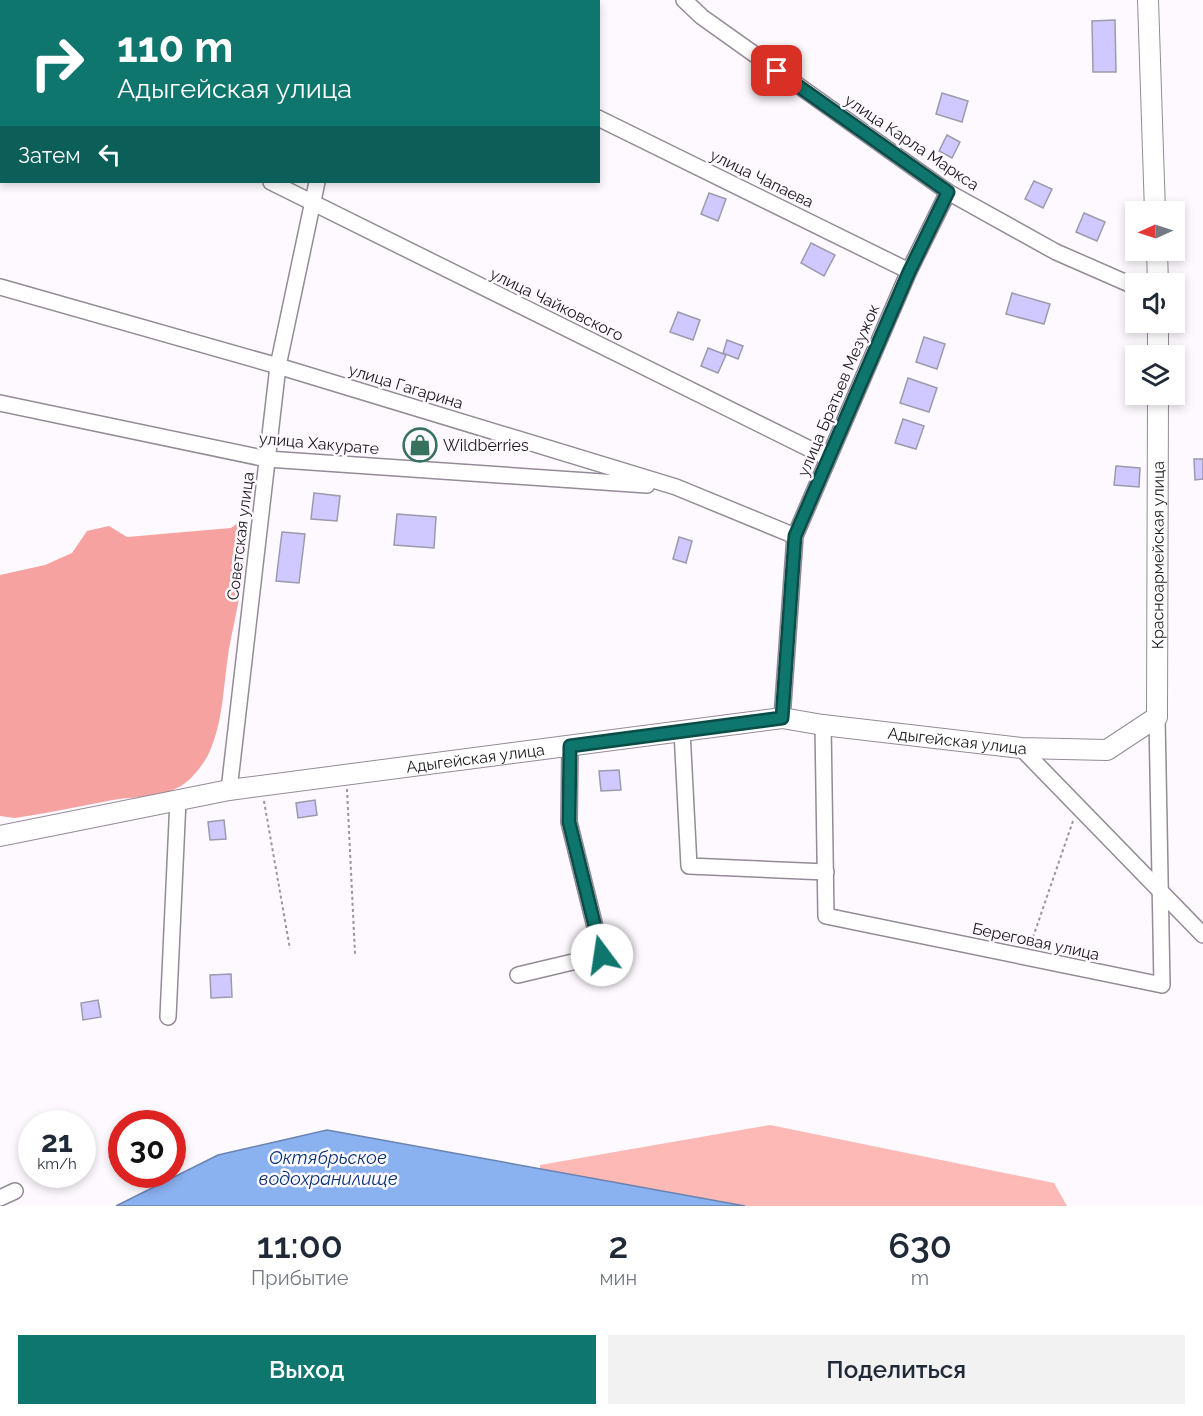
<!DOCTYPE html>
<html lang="ru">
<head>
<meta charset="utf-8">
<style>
  :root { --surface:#fff; --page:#f2f2f3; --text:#1f2937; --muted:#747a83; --accent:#0f766e }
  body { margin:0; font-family:Raleway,sans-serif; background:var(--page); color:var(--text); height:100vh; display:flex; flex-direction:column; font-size:22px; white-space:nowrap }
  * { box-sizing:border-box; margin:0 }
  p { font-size:20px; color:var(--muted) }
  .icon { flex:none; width:33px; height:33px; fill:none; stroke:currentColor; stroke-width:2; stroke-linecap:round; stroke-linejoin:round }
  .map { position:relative; height:1206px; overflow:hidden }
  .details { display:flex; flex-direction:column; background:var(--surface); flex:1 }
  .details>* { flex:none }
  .banner { position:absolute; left:0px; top:0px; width:600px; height:183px; box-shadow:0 3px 9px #0003; background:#0f766e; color:#fff; overflow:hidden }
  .needle { width:39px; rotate:267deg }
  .controls { position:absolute; left:1125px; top:201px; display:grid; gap:12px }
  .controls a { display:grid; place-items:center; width:60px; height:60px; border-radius:0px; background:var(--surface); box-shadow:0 3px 9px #0003; font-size:30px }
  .speed { position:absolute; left:18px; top:1110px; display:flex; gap:12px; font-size:30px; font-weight:700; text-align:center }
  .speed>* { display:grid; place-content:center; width:78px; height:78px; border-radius:50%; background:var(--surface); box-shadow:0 3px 9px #0003; line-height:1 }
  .speed small { font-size:15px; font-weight:400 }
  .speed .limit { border:9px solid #d22; background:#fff; color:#111 }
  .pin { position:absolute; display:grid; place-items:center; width:51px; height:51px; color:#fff; margin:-26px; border-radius:12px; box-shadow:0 3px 9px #0006 }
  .me { position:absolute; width:66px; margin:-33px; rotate:346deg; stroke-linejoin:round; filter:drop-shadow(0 0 4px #0008) }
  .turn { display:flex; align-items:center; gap:21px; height:126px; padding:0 18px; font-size:27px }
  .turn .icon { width:78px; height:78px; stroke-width:2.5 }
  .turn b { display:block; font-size:42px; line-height:51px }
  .then { display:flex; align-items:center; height:57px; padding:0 18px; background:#0003; gap:12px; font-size:22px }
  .eta { display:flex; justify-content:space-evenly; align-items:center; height:102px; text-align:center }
  .eta b { font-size:36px; font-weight:600; line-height:42px }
  .cta { display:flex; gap:12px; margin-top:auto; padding:12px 18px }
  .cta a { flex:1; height:69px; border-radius:0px; background:var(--accent); color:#fff; font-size:24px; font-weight:600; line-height:69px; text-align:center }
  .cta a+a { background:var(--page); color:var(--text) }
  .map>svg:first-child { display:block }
  .green { fill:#fcb9b6 }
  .forest { fill:#f6a2a0 }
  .water { fill:#8ab1f0; stroke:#6983b0; stroke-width:1.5 }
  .building { fill:#cfc9ff; stroke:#9c9bab; stroke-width:1.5 }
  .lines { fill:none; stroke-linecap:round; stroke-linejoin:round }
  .minor-casing { stroke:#958a97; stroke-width:18 }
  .major-casing { stroke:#958a97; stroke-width:22 }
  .path { stroke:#9a959b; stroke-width:2; stroke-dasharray:3 3; stroke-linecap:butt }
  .minor { stroke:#fff; stroke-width:15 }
  .major { stroke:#fff; stroke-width:20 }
  .route-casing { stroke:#0a4d48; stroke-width:15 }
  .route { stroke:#0f766e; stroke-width:10 }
  .labels { text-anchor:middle; stroke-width:5; stroke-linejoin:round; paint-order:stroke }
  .street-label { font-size:16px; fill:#1b171c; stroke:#fef9ff }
  .poi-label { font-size:16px; fill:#1b171c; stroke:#fef9ff; text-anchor:start }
  .water-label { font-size:18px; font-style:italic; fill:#053275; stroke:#fef9ff }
</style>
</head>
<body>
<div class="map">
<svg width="1203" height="1206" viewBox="0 0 1203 1206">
  <rect width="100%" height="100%" fill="#fef9ff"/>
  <polygon class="green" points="770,1125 1054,1183 1067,1206 745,1206 540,1169 540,1165"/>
  <path class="forest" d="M239,522c16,25 -7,104 -11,134 -5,33 -5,66 -19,97 -6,12 -18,28 -30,34 -21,12 -43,9 -66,13 -33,6 -65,13 -98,18l-15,-2v-241l45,-10 27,-12 15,-22 22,-5 18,11 104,-9z"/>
  <polygon class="water" points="327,1130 745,1206 116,1206 218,1155"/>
  <g class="building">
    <polygon points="0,0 26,0 2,2 1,21"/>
    <polygon points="1115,20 1116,72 1093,72 1092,21"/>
    <polygon points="942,93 968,101 962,122 936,114"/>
    <polygon points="947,135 960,142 952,158 939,151"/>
    <polygon points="1034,181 1052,189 1043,208 1025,199"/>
    <polygon points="709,193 726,199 718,221 701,214"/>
    <polygon points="1084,213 1105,222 1097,241 1076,232"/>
    <polygon points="811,243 835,255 824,276 801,263"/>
    <polygon points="1012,293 1050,304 1044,324 1006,314"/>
    <polygon points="678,312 700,320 693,340 670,332"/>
    <polygon points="924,337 945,344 937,369 916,362"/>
    <polygon points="727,340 743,346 738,359 723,353"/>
    <polygon points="708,348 726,355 718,373 701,366"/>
    <polygon points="908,378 937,388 929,412 900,403"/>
    <polygon points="903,419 924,426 916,449 895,443"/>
    <polygon points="413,431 432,435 428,459 409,455"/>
    <polygon points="1194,459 1203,459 1203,479 1195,480"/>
    <polygon points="1116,466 1140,468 1139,487 1114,485"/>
    <polygon points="314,493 340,496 337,521 311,519"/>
    <polygon points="397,514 436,517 434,548 394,545"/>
    <polygon points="282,532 305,534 299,583 276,581"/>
    <polygon points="679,537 692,541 686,563 673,559"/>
    <polygon points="619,770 621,790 601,791 599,771"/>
    <polygon points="315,800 317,815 298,818 296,803"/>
    <polygon points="224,820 226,839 210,840 208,822"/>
    <polygon points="231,974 232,997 211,998 210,975"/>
    <polygon points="98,1000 101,1017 83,1020 81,1003"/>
  </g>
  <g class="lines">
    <g class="minor-casing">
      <g id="minor">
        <polyline points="361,0 364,2"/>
        <polyline points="684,0 702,17 948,192 1056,252 1136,287"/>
        <polyline points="349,2 349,0"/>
        <polyline points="0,44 2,45"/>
        <polyline points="598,118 909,271"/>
        <polyline points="271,182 828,458"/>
        <polyline points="0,287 278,366 676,487 795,536"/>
        <polyline points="0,403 267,459 647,485"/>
        <polyline points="782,718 795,536 909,271 948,192"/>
        <polyline points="823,725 826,916 1162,985 1157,717"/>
        <polyline points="682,731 689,866 826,872"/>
        <polyline points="1021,748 1203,935"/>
        <polyline points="229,790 278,366 317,182"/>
        <polyline points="518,975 602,955 569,822 570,746"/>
        <polyline points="168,1017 178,800"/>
        <polyline points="0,1198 15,1191"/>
      </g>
    </g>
    <g class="major-casing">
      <g id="major">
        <polyline points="1148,0 1155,212"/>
        <polyline points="1157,250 1158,284"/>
        <polyline points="1158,356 1158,322"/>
        <path id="s1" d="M0,836l229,-46 553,-72 41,7 198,23 86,2 50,-33 1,-323"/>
      </g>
    </g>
    <g class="path">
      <polyline points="347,789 355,954"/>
      <polyline points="264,801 290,949"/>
      <polyline points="1031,943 1073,821"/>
    </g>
    <use href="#minor" class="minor"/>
    <use href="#major" class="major"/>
  </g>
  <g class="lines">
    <g class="route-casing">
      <polyline id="route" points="602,955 569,822 570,746 782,718 795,536 909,272 948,192 777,71"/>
    </g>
    <use href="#route" class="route"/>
  </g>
  <defs>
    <g id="shop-ring" transform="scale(1.725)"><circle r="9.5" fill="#fef9ff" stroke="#36725d" stroke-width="1.5"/><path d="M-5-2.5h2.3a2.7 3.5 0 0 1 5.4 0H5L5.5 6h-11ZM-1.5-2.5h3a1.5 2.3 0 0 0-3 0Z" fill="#36725d"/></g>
  </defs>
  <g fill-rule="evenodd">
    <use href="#shop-ring" x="420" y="445"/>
  </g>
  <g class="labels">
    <g class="street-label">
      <text transform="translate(912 142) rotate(34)" y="6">улица Карла Маркса</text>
      <text transform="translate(762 178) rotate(26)" y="6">улица Чапаева</text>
      <text transform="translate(557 304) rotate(26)" y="6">улица Чайковского</text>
      <text transform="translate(406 386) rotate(17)" y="6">улица Гагарина</text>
      <text transform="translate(838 390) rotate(-67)" y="6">улица Братьев Мезужок</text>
      <text transform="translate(319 443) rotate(5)" y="6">улица Хакурате</text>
      <text transform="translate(240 536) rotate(-83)" y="6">Советская улица</text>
      <text dy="6" stroke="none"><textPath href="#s1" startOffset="1340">Красноармейская улица</textPath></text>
      <text dy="6" stroke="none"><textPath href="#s1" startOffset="968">Адыгейская улица</textPath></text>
      <text dy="6" stroke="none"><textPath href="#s1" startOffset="482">Адыгейская улица</textPath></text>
      <text transform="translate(1036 941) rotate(12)" y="6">Береговая улица</text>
    </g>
    <g class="poi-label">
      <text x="443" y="451">Wildberries</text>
    </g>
    <g class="water-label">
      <text x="328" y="1164">Октябрьское<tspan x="328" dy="21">водохранилище</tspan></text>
    </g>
  </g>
</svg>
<div class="controls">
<a><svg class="needle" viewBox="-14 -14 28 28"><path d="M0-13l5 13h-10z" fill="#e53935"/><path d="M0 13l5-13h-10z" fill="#747a83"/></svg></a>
<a><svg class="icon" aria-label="sound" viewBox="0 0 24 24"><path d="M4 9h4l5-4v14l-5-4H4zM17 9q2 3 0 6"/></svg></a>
<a><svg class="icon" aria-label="layers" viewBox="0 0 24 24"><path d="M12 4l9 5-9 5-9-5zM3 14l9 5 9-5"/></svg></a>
</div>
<div class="speed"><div>21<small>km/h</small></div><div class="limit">30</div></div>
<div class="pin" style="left:777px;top:71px;background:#d93025"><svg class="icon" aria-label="arrive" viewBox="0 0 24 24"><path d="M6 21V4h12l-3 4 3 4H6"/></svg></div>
<svg class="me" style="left:602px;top:955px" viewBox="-20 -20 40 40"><circle r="19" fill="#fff"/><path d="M0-13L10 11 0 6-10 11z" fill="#0f766e"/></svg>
<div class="banner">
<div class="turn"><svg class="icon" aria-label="right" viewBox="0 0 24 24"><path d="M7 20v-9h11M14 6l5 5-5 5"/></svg><div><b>110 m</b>Адыгейская улица</div></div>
<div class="then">Затем<svg class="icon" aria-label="left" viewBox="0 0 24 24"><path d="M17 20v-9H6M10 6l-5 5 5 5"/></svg></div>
</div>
</div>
<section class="details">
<div class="eta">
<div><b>11:00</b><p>Прибытие</p></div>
<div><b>2</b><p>мин</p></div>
<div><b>630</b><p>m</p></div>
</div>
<div class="cta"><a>Выход</a><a>Поделиться</a></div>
</section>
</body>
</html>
